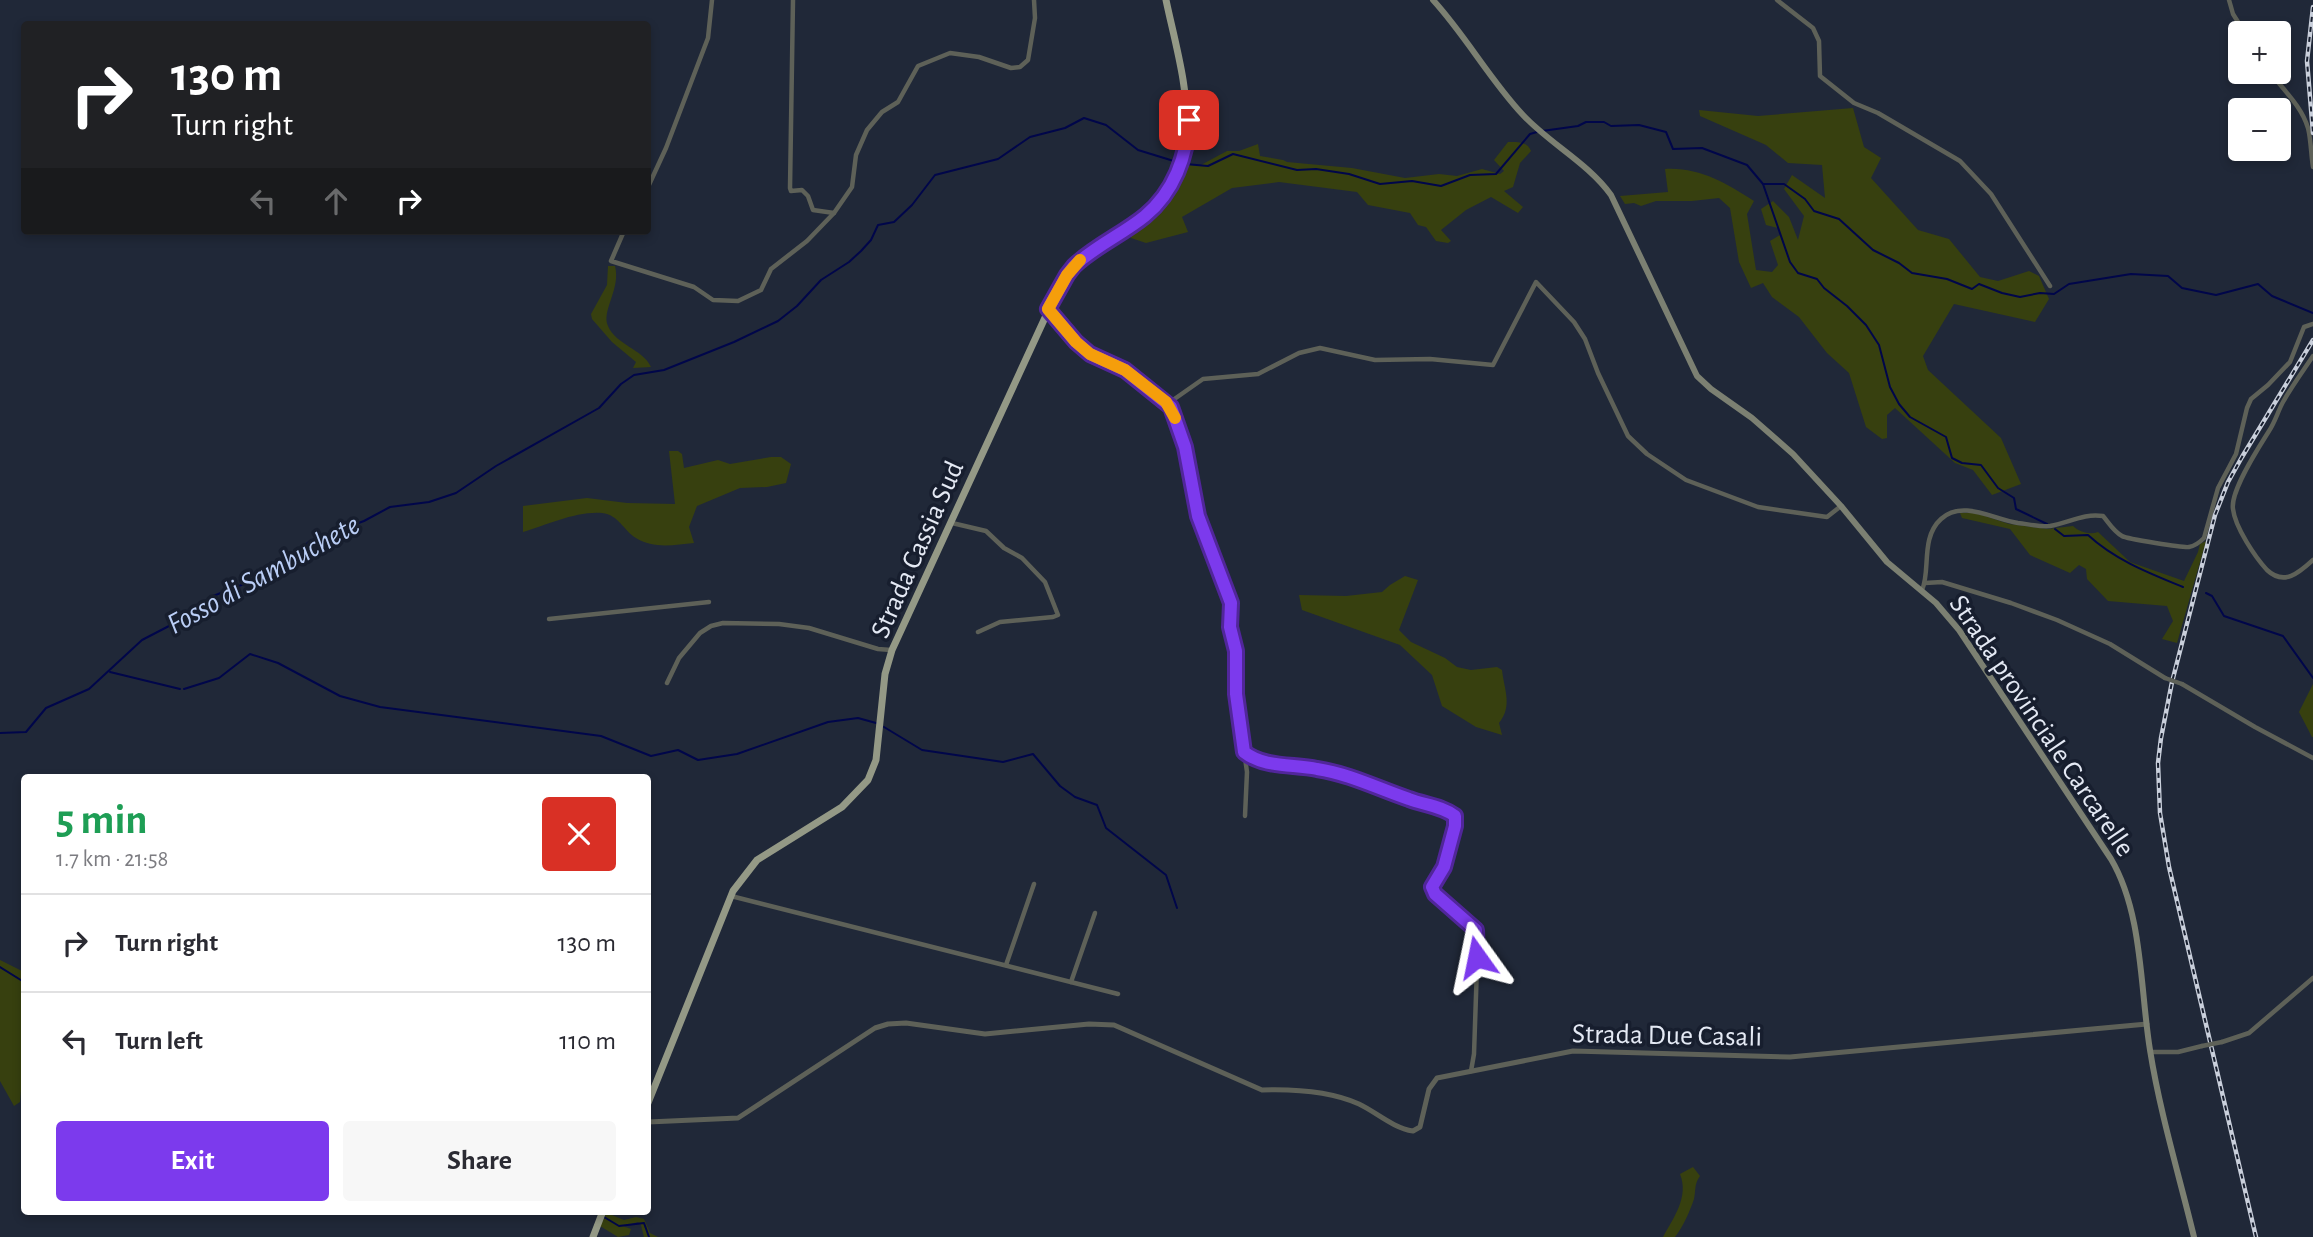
<!DOCTYPE html>
<html lang="en">
<head>
<meta charset="utf-8">
<style>
  :root { --surface:#fff; --page:#f7f7f7; --text:#2b2b33; --muted:#7c7c81; --line:#e1e1e2; --accent:#7c3aed }
  body { margin:0; font-family:"Alegreya Sans",sans-serif; background:var(--page); color:var(--text); height:100vh; display:flex; flex-direction:column; font-size:26px; white-space:nowrap }
  * { box-sizing:border-box; margin:0 }
  p { font-size:23px; color:var(--muted) }
  .icon { flex:none; width:38px; height:38px; fill:none; stroke:currentColor; stroke-width:2; stroke-linecap:round; stroke-linejoin:round }
  .map { position:relative; flex:1; overflow:hidden }
  .side { position:absolute; left:21px; top:774px; width:630px; height:441px; display:flex; flex-direction:column; background:var(--surface); border-radius:7px; box-shadow:0 4px 10px #0003 }
  .side>* { flex:none }
  .banner { position:absolute; left:21px; top:21px; width:630px; height:214px; border-radius:7px; box-shadow:0 4px 10px #0003; background:#202124; color:#fff; overflow:hidden }
  .buttons { position:absolute; left:2228px; top:21px; display:grid; gap:14px }
  .buttons a { display:grid; place-items:center; width:63px; height:63px; border-radius:7px; background:var(--surface); box-shadow:0 4px 10px #0003; font-size:35px }
  .pin { position:absolute; display:grid; place-items:center; width:60px; height:60px; color:#fff; margin:-30px; border-radius:14px; box-shadow:0 4px 10px #0006 }
  .me { position:absolute; width:77px; margin:-38px; rotate:348deg; stroke-linejoin:round; filter:drop-shadow(0 0 5px #0008) }
  .turn { display:flex; align-items:center; gap:24px; height:147px; padding:0 35px; font-size:32px }
  .turn .icon { width:91px; height:91px; stroke-width:2.5 }
  .turn b { display:block; font-size:49px; line-height:60px }
  .lanes { display:flex; align-items:center; height:66px; padding:0 35px; background:#0003; justify-content:center; gap:35px; direction:ltr }
  .lanes .off { opacity:.35 }
  .round { display:grid; place-items:center; flex:none; width:74px; height:74px; border-radius:7px; background:var(--page) }
  .head { display:flex; align-items:center; justify-content:space-between; height:119px; padding:0 35px }
  h1 { font-size:42px; font-weight:700; line-height:52px; color:#1e9e55 }
  .cta { display:flex; gap:14px; margin-top:auto; padding:14px 35px }
  .cta a { flex:1; height:80px; border-radius:7px; background:var(--accent); color:#fff; font-size:28px; font-weight:700; line-height:80px; text-align:center }
  .cta a+a { background:var(--page); color:var(--text) }
  ul { padding:0; list-style:none }
  li { display:flex; align-items:center; gap:21px; height:98px; padding:0 35px; border-top:2px solid var(--line) }
  li div { flex:1 }
  li b { display:block; font-size:26px }
  li em { font-style:normal }
  .map>svg:first-child { display:block }
  .green { fill:#37400f }
  .lines { fill:none; stroke-linecap:round; stroke-linejoin:round }
  .stream { stroke:#00064a; stroke-width:2 }
  .minor { stroke:#5e6158; stroke-width:4.5 }
  .tertiary { stroke:#5e6158; stroke-width:5 }
  .secondary { stroke:#7c8072; stroke-width:6 }
  .primary { stroke:#949986; stroke-width:7 }
  .rail-casing { stroke:#c9cfdb; stroke-width:4.5 }
  .rail { stroke:#171e2e; stroke-width:2; stroke-dasharray:5; stroke-linecap:butt }
  .minor-bridge { stroke:#5e6158; stroke-width:4.5 }
  .route-casing { stroke:#51269a; stroke-width:18 }
  .route { stroke:#7c3aed; stroke-width:12 }
  .slow { stroke:#f59e0b; stroke-width:12 }
  .labels { text-anchor:middle; stroke-width:7; stroke-linejoin:round; paint-order:stroke }
  .street-label { font-size:28px; fill:#e4e9f4; stroke:#171e2e }
  .water-label { font-size:30px; font-style:italic; fill:#bacef6; stroke:#171e2e }
</style>
</head>
<body>
<div class="map">
<svg width="2313" height="1237" viewBox="0 0 2313 1237">
  <rect width="100%" height="100%" fill="#202838"/>
  <g class="green">
    <path d="M1853,108l11,39 17,11 -10,20 47,52 31,9 31,38 18,4 31,-10 10,5 10,23 -14,23 -81,-18 -31,52 5,14 73,68 20,46 -29,11 -19,-25 -18,-7 -60,-55 -8,7v23l-5,1 -16,-12 -17,-54 -22,-20 -28,-36 -27,-20 -9,-14 -12,5 -12,-26 -9,-54 -11,-10 -27,3h-36l-15,5 -7,-3 -9,1 -5,-8 48,-4 -3,-23c34,-2 61,14 89,32l-7,13 9,56 16,2 6,-7 -8,-24 10,-6 -2,-7 -12,-3 -5,-16 12,-8 16,16 9,23 6,-24 -20,-27 8,-14 33,23 -3,-33 -34,-2 -22,-18 -66,-29 -1,-6 59,6z"/>
    <path d="M1508,142c9,0 19,-1 23,9l-11,12 -7,24 -9,4 19,16 -5,6 -27,-16 -25,13 -25,20 10,11 -3,2 -12,-2 -10,-14 -8,-2 -8,-12 -42,-8 -11,-13 -78,-10 -47,6 -50,29 6,15 -42,11 -15,-5v-7c31,-21 39,-35 55,-67l15,1 26,-14h12l19,-7 2,12 23,4 4,2 65,6 53,10 34,-4 18,2 25,-7 18,5 4,-3 -10,-11z"/>
    <path d="M608,266h7c6,23 -14,45 -7,60 8,19 35,23 43,41l-18,1 3,-6 -24,-20 -20,-23 -1,-5 16,-29z"/>
    <path d="M669,451h9l4,3 2,14 34,-8 12,4 41,-7h10l10,7 -5,19 -19,4 -27,1 -43,18 -8,21 5,16c-20,2 -41,6 -58,-5 -13,-8 -17,-23 -34,-25 -26,-2 -55,12 -79,19v-26l64,-8 40,5 48,1z"/>
    <path d="M1960,513h16l33,11 39,5 25,-3c6,6 17,9 25,6l32,30 54,19 14,-29 2,-8 6,-3 -29,102 -15,-4 11,-18 -6,-15 -59,-5 -21,-22 -1,-10 -7,-4 -9,8 -40,-18 -20,-26 -48,-11z"/>
    <path d="M1405,576l13,4 -19,50 12,12 34,16 12,9 14,3 26,-3 5,3c2,19 11,36 -3,53l3,12 -26,-8 -34,-21 -10,-31 -32,-30 -98,-35 -3,-15 47,1 36,-4 8,-7z"/>
    <polygon points="2313,684 2313,737 2312,737 2299,712"/>
    <polygon points="0,960 24,972 24,1085 21,1090 20,1102 14,1106 0,1081"/>
    <path d="M1693,1167l7,9c-6,8 -4,14 -6,23 -4,12 -11,28 -19,38h-12c11,-20 26,-40 17,-63z"/>
    <polygon points="607,1213 624,1220 636,1217 644,1219 650,1233 658,1237 644,1237 641,1225 638,1222 623,1226 631,1229 629,1235 618,1237 600,1226"/>
  </g>
  <g class="lines">
    <g class="stream">
      <polyline points="1542,131 1578,126 1586,122 1604,122 1611,126 1639,125 1666,132 1673,149 1702,148 1747,165 1763,184 1784,184 1805,199 1814,211 1839,219 1873,250 1899,263 1912,273 1947,279 1972,289 1979,284 2002,293 2020,297 2040,293 2054,294 2069,284 2131,274 2168,276 2182,288 2216,295 2258,284 2272,296 2313,313"/>
      <polyline points="1185,164 1208,166 1233,154 1297,170 1316,169 1349,174 1380,184 1412,181 1441,186 1470,175 1496,174 1530,134 1537,132"/>
      <polyline points="1763,184 1790,262 1798,273 1817,279 1824,288 1847,306 1866,325 1879,345 1890,387 1899,404 1910,417 1946,437 1952,458 1962,463 1981,465 1998,488 2014,498 2016,509 2047,524"/>
      <path d="M2055,529l9,7 24,-1c27,25 61,38 95,52"/>
      <polyline points="2206,593 2212,596 2224,616 2283,636 2313,678"/>
      <polyline points="110,672 180,689"/>
      <polyline points="184,689 219,678 250,654 278,663 340,696 380,707 601,736 651,756 678,750 698,760 737,754 828,722 858,718 876,723"/>
      <polyline points="884,727 922,750 1003,762 1033,754 1060,786 1075,797 1097,805 1106,828 1166,875 1177,908"/>
      <polyline points="0,733 26,732 46,708 89,689 142,640 169,626 213,596 270,574 310,541 364,521 390,507 429,502 456,493 496,466 599,408 621,384 634,375 664,370 734,342 778,321 797,306 821,280 849,262 861,251 871,240 878,225 894,222 912,205 935,175 998,159 1030,137 1065,128 1084,118 1106,125 1138,150 1177,162"/>
      <polyline points="0,967 24,982"/>
      <polyline points="604,1217 619,1226 644,1223 649,1237"/>
    </g>
    <g class="minor">
      <polyline points="793,0 790,188 791,191 802,190 808,196 813,210 834,213"/>
      <polyline points="1777,0 1813,28 1819,41 1820,76 1854,103 1878,113 1960,161 1991,194 2050,286"/>
      <polyline points="2229,0 2233,14 2245,33"/>
      <path d="M2270,72c13,18 31,33 38,56 3,12 3,27 5,39"/>
      <polyline points="648,187 666,148 708,38 712,0"/>
      <polyline points="624,231 611,261 694,287 713,300 738,301 761,290 771,269 807,241 834,213 852,187 856,155 867,130 882,112 898,102 918,66 950,53 979,57 1011,68 1020,67 1028,60 1035,18 1034,0"/>
      <polyline points="1049,310 1076,342 1090,354 1125,370 1171,407 1185,447 1198,516 1231,603 1230,627 1235,651 1236,694 1247,772 1245,816"/>
      <path d="M2313,356c-10,15 -21,30 -30,46 -5,9 -8,20 -14,29 -10,16 -39,60 -36,78 2,18 22,48 34,61 17,16 32,3 46,-10"/>
      <polyline points="1165,401 1173,400 1203,379 1258,374 1299,353 1320,348 1375,360 1430,359 1493,365 1536,282 1574,322 1585,339 1598,373 1628,436 1647,454 1686,480 1758,507 1827,517 1841,506"/>
      <polyline points="952,523 986,531 1004,548 1022,558 1045,582 1058,615 1053,617 1000,622 978,632"/>
      <polyline points="1925,583 1942,582 2011,603 2057,620 2110,644 2165,678"/>
      <path d="M1922,590c9,-19 -2,-52 19,-71 21,-20 54,1 77,4 10,1 22,4 32,3 19,-3 33,-13 53,-10 6,7 10,15 19,20 5,3 62,12 67,11 6,-1 11,-5 15,-9l14,-50 18,-34 11,-46 4,-9 17,-14 22,-23 14,-35 9,-3"/>
      <polyline points="549,619 709,602"/>
      <polyline points="667,683 679,658 700,633 711,626 723,623 779,624 809,628 878,649 891,650"/>
      <polyline points="2182,684 2255,727 2313,758"/>
      <path d="M1245,753c20,15 49,11 73,16 32,6 61,20 92,30 15,6 31,7 45,17v10l-11,41 -12,20 3,7 41,36 2,7 -4,117 -3,17"/>
      <polyline points="731,896 1118,994"/>
      <polyline points="1006,965 1034,884"/>
      <polyline points="1071,982 1095,913"/>
      <polyline points="2222,1042 2249,1033 2313,978"/>
      <polyline points="2150,1052 2178,1052 2202,1046"/>
    </g>
    <path class="tertiary" d="M648,1122l90,-4 137,-90 13,-4 18,-1 79,11 104,-10 25,1 148,65c31,-1 68,1 97,14 17,8 34,24 54,27l7,-4 9,-38 8,-11 136,-27 217,6 357,-33"/>
    <path class="secondary" d="M1433,0c33,36 57,80 90,115 27,29 65,48 88,80l86,181 14,13 41,29 41,36 48,52 46,56 49,41 23,27 152,229c32,54 29,130 39,191 10,63 29,125 44,187"/>
    <g class="primary">
      <path d="M648,1103l85,-212 24,-31 85,-53 26,-27 8,-20 9,-86 7,-24 163,-354c23,-42 45,-48 82,-74 78,-55 45,-146 29,-222"/>
      <polyline points="593,1237 603,1211"/>
    </g>
    <g class="rail-casing">
      <g id="rail">
        <polyline points="2313,7 2307,61 2313,133"/>
        <polyline points="2256,1237 2169,867 2160,813 2158,763 2161,738 2172,682 2215,515 2228,482 2242,457 2313,340"/>
      </g>
    </g>
    <use href="#rail" class="rail"/>
    <g class="minor-bridge">
      <polyline points="2165,678 2182,684"/>
      <polyline points="2202,1046 2222,1042"/>
    </g>
  </g>
  <g class="lines">
    <g class="route-casing">
      <path id="route" d="M1189,120c-2,36 -15,72 -44,96 -22,18 -50,30 -71,50l-7,9 -19,34 28,33 14,12 35,16 46,37 14,40 13,69 33,87 -1,24 6,24v43l8,58c20,16 49,12 73,17 33,5 62,20 92,30 16,6 33,7 46,17v10l-11,41 -12,20 3,7 41,36 1,27"/>
    </g>
    <use href="#route" class="route"/>
    <polyline class="slow" points="1080,260 1067,275 1048,309 1076,342 1090,354 1125,370 1166,402 1175,418"/>
  </g>
  <g class="labels">
    <g class="street-label">
      <text transform="translate(916 549) rotate(-66)" y="10">Strada Cassia Sud</text>
      <text transform="translate(2043 725) rotate(56)" y="10">Strada provinciale Carcarelle</text>
      <text transform="translate(1667 1034) rotate(1)" y="10">Strada Due Casali</text>
    </g>
    <g class="water-label">
      <text transform="translate(263 574) rotate(-29)" y="10">Fosso di Sambuchete</text>
    </g>
  </g>
</svg>
<div class="buttons">
<a>+</a>
<a>−</a>
</div>
<div class="pin" style="left:1189px;top:120px;background:#d93025"><svg class="icon" aria-label="arrive" viewBox="0 0 24 24"><path d="M6 21V4h12l-3 4 3 4H6"/></svg></div>
<svg class="me" style="left:1477px;top:957px" viewBox="-20 -20 40 40"><path d="M0-17L14 15 0 8-14 15z" fill="#7c3aed" stroke="#fff" stroke-width="4"/></svg>
<div class="banner">
<div class="turn"><svg class="icon" aria-label="right" viewBox="0 0 24 24"><path d="M7 20v-9h11M14 6l5 5-5 5"/></svg><div><b>130 m</b>Turn right</div></div>
<div class="lanes"><svg class="icon off" aria-label="left" viewBox="0 0 24 24"><path d="M17 20v-9H6M10 6l-5 5 5 5"/></svg><svg class="icon off" aria-label="ahead" viewBox="0 0 24 24"><path d="M12 20V5M6 11l6-6 6 6"/></svg><svg class="icon" aria-label="right" viewBox="0 0 24 24"><path d="M7 20v-9h11M14 6l5 5-5 5"/></svg></div>
</div>
<section class="side">
<div class="head"><div><h1>5 min</h1><p>1.7 km · 21:58</p></div><a class="round" style="background:#d93025;color:#fff"><svg class="icon" aria-label="close" viewBox="0 0 24 24"><path d="M6 6l12 12M18 6L6 18"/></svg></a></div>
<ul>
<li><svg class="icon" aria-label="right" viewBox="0 0 24 24"><path d="M7 20v-9h11M14 6l5 5-5 5"/></svg><div><b>Turn right</b></div><em>130 m</em></li>
<li><svg class="icon" aria-label="left" viewBox="0 0 24 24"><path d="M17 20v-9H6M10 6l-5 5 5 5"/></svg><div><b>Turn left</b></div><em>110 m</em></li>
</ul>
<div class="cta"><a>Exit</a><a>Share</a></div>
</section>
</div>
</body>
</html>
